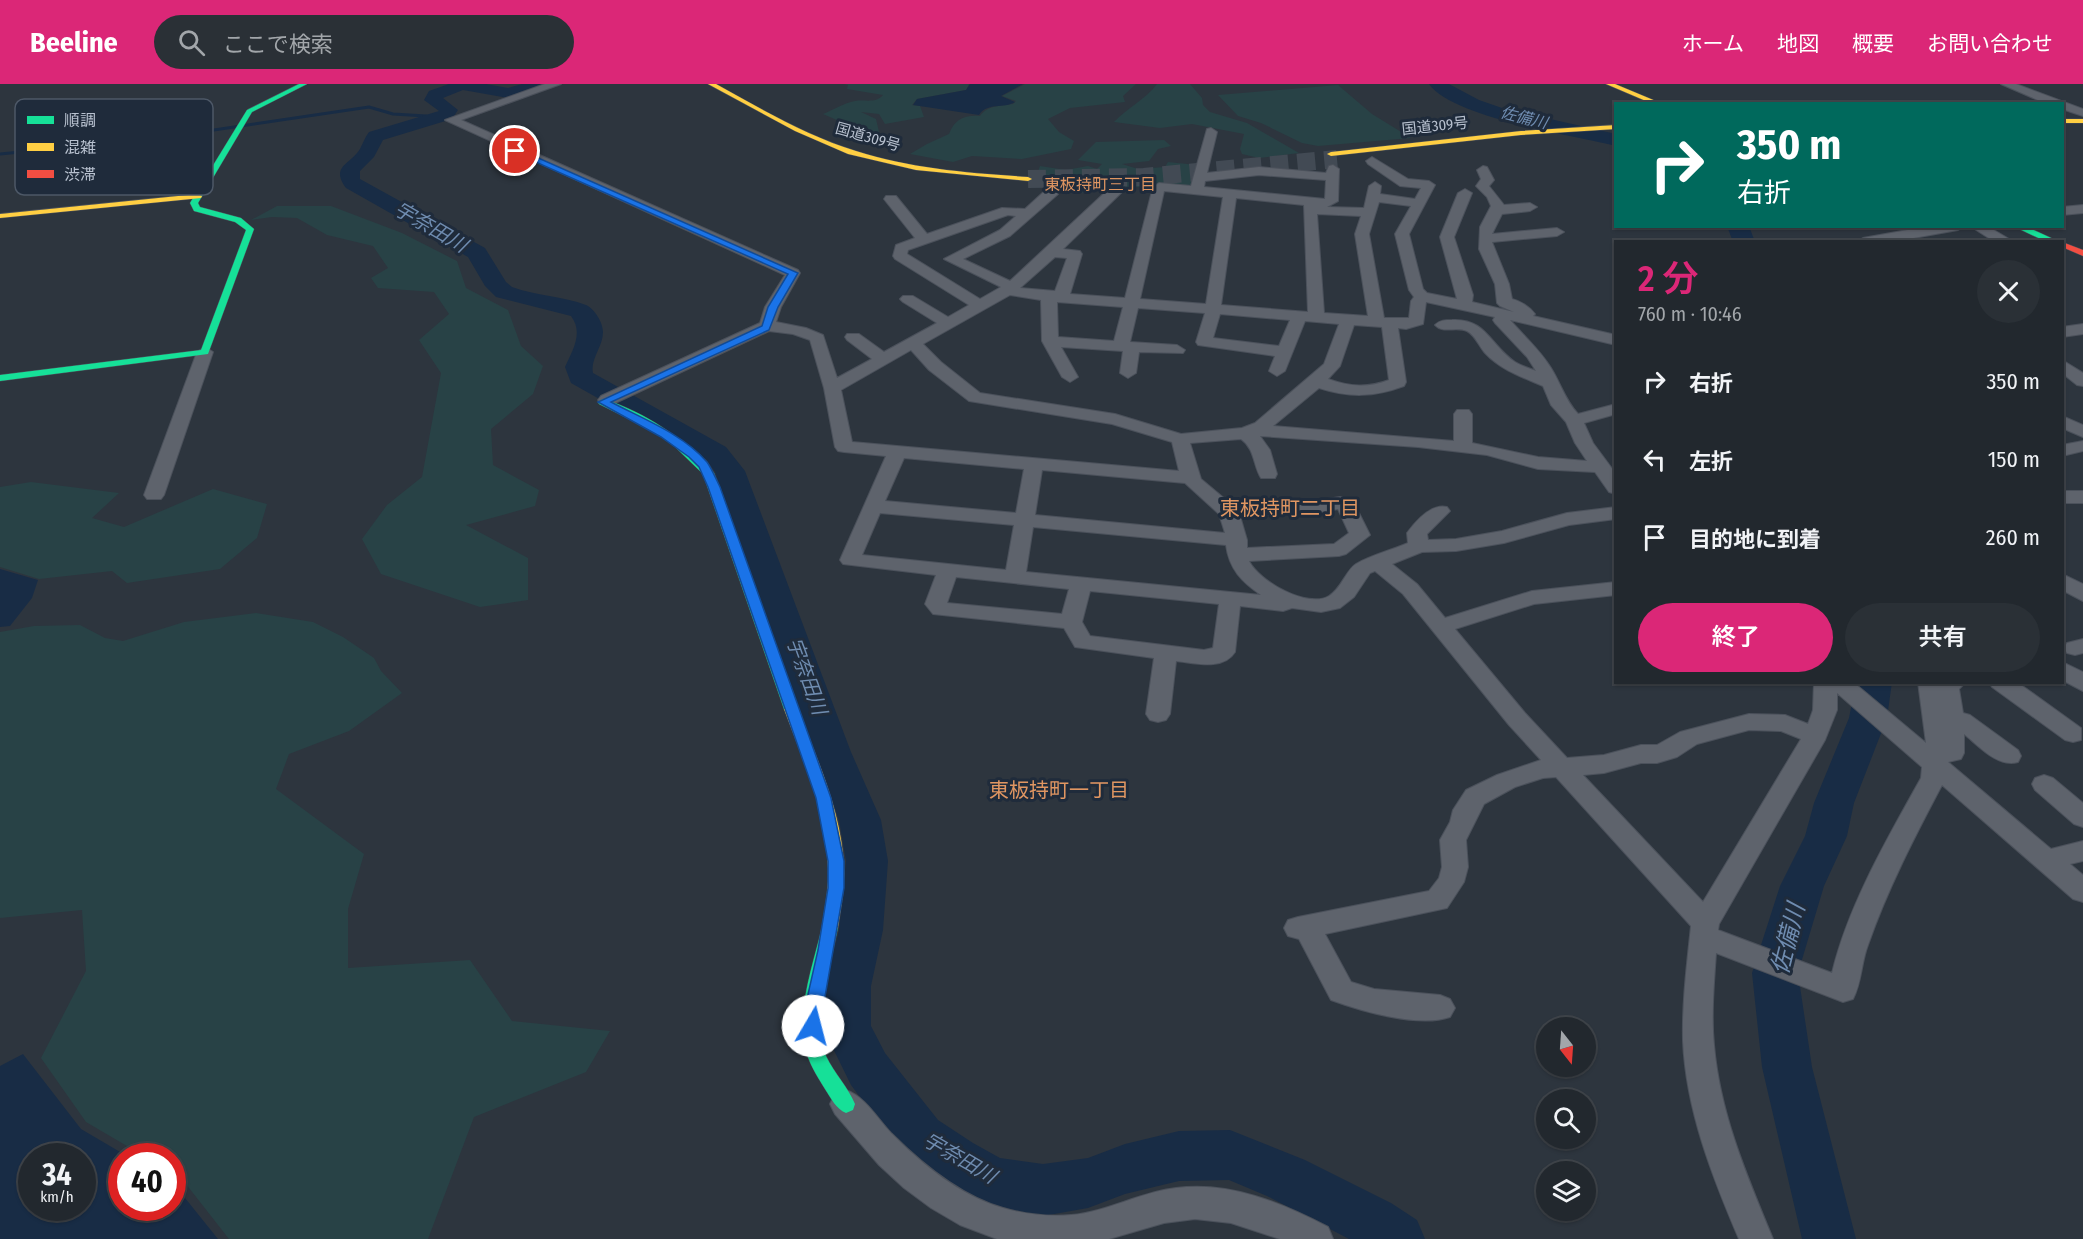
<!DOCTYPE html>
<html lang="ja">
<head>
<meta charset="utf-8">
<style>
  :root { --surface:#22282e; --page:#2a3036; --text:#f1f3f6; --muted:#a2a6aa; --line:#3f444a; --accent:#db2777 }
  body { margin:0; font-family:"Fira Sans Condensed","Noto Sans JP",sans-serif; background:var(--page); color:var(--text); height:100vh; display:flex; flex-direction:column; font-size:22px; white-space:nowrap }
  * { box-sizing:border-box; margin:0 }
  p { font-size:20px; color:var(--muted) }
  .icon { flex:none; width:33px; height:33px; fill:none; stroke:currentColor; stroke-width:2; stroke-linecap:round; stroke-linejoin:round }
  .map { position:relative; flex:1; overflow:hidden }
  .panel { position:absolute; left:1614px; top:156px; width:450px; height:444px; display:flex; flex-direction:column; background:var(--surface); border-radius:0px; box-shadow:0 2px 4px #0004,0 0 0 2px var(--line) }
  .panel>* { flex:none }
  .banner { position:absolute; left:1614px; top:18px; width:450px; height:126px; border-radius:0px; box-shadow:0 2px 4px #0004,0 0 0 2px var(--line); background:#00695c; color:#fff; overflow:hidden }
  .needle { width:39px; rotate:163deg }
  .buttons { position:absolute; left:1536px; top:933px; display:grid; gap:12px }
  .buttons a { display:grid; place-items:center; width:60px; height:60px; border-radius:50%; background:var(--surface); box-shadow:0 2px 4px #0004,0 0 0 2px var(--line); font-size:30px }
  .speed { position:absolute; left:18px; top:1059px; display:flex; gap:12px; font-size:30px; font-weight:700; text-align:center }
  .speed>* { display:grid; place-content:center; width:78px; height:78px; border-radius:50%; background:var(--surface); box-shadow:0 2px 4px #0004,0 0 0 2px var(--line); line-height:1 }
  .speed small { font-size:15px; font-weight:400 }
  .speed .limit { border:9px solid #d22; background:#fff; color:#111 }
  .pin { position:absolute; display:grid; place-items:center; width:51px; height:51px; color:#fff; margin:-26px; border:3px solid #fff; border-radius:50%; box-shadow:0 2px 6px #0007 }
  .me { position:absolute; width:66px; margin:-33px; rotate:8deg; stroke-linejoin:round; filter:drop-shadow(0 0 4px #0008) }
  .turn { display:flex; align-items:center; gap:21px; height:126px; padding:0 24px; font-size:27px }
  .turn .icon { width:78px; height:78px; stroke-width:2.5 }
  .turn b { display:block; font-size:42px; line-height:51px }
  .round { display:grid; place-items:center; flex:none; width:63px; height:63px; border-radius:32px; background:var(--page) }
  .overview { display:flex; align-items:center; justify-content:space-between; height:102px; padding:0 24px }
  h1 { font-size:36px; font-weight:600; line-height:45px; color:var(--accent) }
  .button { display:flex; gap:12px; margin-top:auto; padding:12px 24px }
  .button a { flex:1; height:69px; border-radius:36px; background:var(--accent); color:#fff; font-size:24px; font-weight:600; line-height:69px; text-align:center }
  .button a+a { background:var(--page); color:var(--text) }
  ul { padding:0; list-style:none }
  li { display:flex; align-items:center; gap:18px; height:78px; padding:0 24px }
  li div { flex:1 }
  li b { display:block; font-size:22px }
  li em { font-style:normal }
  header { display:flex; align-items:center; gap:36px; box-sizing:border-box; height:84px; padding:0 30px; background:var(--accent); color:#fff }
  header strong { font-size:28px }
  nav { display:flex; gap:33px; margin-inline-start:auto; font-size:21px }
  .search { width:420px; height:54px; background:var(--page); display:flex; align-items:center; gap:15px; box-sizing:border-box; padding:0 21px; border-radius:33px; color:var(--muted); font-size:22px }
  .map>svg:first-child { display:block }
  .green { fill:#284246 }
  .water { fill:#182c45; fill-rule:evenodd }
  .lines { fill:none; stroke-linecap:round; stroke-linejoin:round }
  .stream { stroke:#182c45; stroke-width:3 }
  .river { fill:#182c45; fill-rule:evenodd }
  .highway-tunnel { stroke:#424a54; stroke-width:18; stroke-dasharray:18 9; stroke-linecap:butt }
  .street-casing { stroke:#4b515b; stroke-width:2 }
  .fast-casing { stroke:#4b515b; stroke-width:1 }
  .slow-casing { stroke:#4b515b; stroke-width:1 }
  .jam-casing { stroke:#4b515b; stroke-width:1 }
  .street { fill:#5e636c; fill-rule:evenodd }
  .fast { fill:#16e098; fill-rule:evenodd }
  .slow { fill:#ffcf43; fill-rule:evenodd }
  .jam { fill:#f24e42; fill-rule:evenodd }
  .route { fill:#1a73e8; stroke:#114b97; stroke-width:1.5 }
  .labels { text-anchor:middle; stroke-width:6; stroke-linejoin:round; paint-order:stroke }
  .far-street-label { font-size:15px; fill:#b8c1cf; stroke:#1f2b3b }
  .far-water-label { font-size:16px; font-style:italic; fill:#6f8cb0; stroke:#1f2b3b }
  .far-neighbourhood-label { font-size:16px; fill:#e09662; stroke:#1f2b3b }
  .water-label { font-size:20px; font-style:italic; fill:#6f8cb0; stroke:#1f2b3b }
  .neighbourhood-label { font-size:20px; fill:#e09662; stroke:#1f2b3b }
  .near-water-label { font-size:24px; font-style:italic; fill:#6f8cb0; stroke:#1f2b3b }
  .key { fill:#1f2b3b; stroke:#4d5867; stroke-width:1.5 }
  .key-label { font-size:16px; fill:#b8c1cf }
</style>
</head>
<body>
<header>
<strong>Beeline</strong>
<div class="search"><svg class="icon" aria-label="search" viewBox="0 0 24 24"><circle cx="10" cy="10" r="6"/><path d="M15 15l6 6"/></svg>ここで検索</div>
<nav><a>ホーム</a><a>地図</a><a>概要</a><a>お問い合わせ</a></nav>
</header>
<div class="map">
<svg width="2083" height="1155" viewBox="0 0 2083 1155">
  <rect width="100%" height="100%" fill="#2d353e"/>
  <g class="green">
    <path d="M844,0h125l-3,6 -49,9 -5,6 8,1 4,11 -39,7 -6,-10 -18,-2 15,7 4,17 -13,3 -26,-12 -2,-6 -16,-7c10,-4 21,-11 32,-13 10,-2 20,3 28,-6l-36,-6 1,-4z"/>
    <path d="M1025,0h111l-13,12 2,6 -55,6 -22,11 11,13 15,9 -3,8 -49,10 -50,-3 -19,6 -43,-8 17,-10 22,-10c6,-15 15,-19 31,-18 8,-11 20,-10 33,-12l3,-3 -14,-5z"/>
    <path d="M1157,0h33l12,14 1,7 7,7 37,11 52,30 -40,5 -17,-4 -2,-5 4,-15 -52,-10 -32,4 -46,-6c13,-14 31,-22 43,-38z"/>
    <polygon points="1338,1 1372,30 1411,54 1318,62 1302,59 1261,39 1238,32 1218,11"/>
    <polygon points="1164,56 1171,62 1158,65 1149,77 1122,80 1138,85 1165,83 1168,78 1197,81 1190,103 1155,100 1141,103 1097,103 1082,109 1056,102 1032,104 1040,82 1066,86 1088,82 1097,85 1102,80 1078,76 1096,58"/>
    <polygon points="277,122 331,122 402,149 457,177 466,204 508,226 521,262 543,282 533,310 491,345 493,381 539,406 535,422 466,441 528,474 528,516 480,523 381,490 362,455 387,421 422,393 441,289 419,256 449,230 434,208 378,204 371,194 388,184 373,162 327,151 297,134 272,133 251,136"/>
    <polygon points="31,398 119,409 92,434 124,443 213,405 267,420 257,454 220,485 127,499 112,487 39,495 0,483 0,403"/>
    <polygon points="256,529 313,538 343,553 374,574 381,587 402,609 349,647 289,670 276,705 364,770 348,825 348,884 470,876 512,937 610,947 586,988 474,1033 428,1155 229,1155 182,1095 173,1090 172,1072 144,1072 86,1038 41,974 86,887 82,826 0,834 0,548 34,542 80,541 105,554 123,557 184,538"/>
  </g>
  <g class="water">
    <path d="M970,0h53l-22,12 14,6c-11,7 -28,0 -36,13l-66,-10 4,-6 49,-9z"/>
    <polygon points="0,485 38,496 32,514 10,542 0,543"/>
    <path d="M23,970l58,75 46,27h-5v52h50l1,-25 45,56h-218v-173zM32,1072h50v52h-50z"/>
  </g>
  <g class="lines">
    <polyline class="stream" points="0,70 153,55 369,23 393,30 426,32 433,35"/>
    <g class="river">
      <path d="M449,0h37l22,4 14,-4h30l-3,4 -41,10 -45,-8 -20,8 15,12 -6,9 -69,21 -9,17 -14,14v8l125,69 21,34 6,5c24,9 51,9 74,18 9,4 17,18 17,27 0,15 -13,27 -10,41l133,74 19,24 106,281 30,68 7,41 -5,69 -12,56v40l14,27 53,67 35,23 27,15 43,6 45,-6 37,-14 54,-13 51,-1 75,30 86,43 26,17 8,19h-76l-82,-43 -38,-16 -50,1 -54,13 -37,14 -45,8 -49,-9 -19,-7 -38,-21 -35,-25 -51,-69 -28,-57 2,-42 14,-56 7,-69 -7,-41 -26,-68 -98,-280 -9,-13 -135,-76 -6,-16c7,-16 19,-34 6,-51l-75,-19 -11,-11 -17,-29 -122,-69c-16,-22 4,-23 14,-39 3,-6 5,-12 9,-17l70,-21 -15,-11 5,-9z"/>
      <path d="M1429,0h20l30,16 23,8 114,26v12c-43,-11 -163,-28 -187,-62z"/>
      <polygon points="1727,142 1749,142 1755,158 1733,158"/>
      <polygon points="1856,598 1892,598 1887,634 1854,719 1847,752 1824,802 1798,889 1812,983 1856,1155 1802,1155 1762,983 1752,889 1780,802 1805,752 1814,719 1849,634"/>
    </g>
    <polyline class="highway-tunnel" points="1028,95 1144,93 1337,75"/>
    <g class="street-casing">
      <g id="street">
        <path d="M545,0h16l-100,36 337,150 2,3 -19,34 -5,15 30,6 17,7 14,43 35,-19 -25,-19 -2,-3 2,-3h12l25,18 53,-29 -34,-21 -3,-3 3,-3h10l35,21 21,-12 -74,-46 -2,-3 3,-11 19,-7 -31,-39 2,-3h10l31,38 75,-26 23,1 23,-21h10l1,3 -1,3 -48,42 -47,23 47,22 103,-96h10l1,3 -1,3 -60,58 17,2 2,3 -12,40 55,4 28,-111 6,-4 32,3 16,-57 4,-1 6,4 -10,41 52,-6 67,6 3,-7 4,-1 6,4 -1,32 -11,6 37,1 5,-22 6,-4 6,4 -1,8 35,5 6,-11 -21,-2 -32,-22 -2,-3 6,-4 36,22 21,2 6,4 -26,49 14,55 4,4 30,6 -17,-62 18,-44 7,-4 7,4 -18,44 19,58 -1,7 42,10 -14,-6 -3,-3 -2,-19 -16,-35 1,-22 11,-21 -4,-9 -11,-11 5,-7 -4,-9 6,-4 4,1 7,13 -5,6 15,19 26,-2 7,4 -7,4 -28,3 -10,20 65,-6 7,4 -7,4 -65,6 17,42 3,15c8,2 18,8 23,15l-2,2 83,19v10l-106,-25c14,16 30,30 41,48 10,16 14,32 27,46l38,-10v10l-32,9 9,20 23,31v20l-7,-2 -14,-20 -57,-3 -51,-14 -69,-8 -158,-11 10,14 7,24 -2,4h-14c-8,-13 -6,-29 -20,-39l-51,4 11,36 31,26 83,-4 25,-4 13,4 17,34 -24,19 -7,2 -90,5c10,20 58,48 80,35 13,-8 17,-26 27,-32 15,-9 36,-14 52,-21l-1,-10c9,-12 24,-30 40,-26l3,4 -23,23 1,6 28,-1 46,-8 65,-18 49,-6v12l-47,6 -65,18 -48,8 -34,1 -30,12 25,20 28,34 87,-27 84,-9v13l-82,9 -79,25 70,84 42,45 37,-3 37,-10h16l23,-13 69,-18 36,1 23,9 5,-14 1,-28h39l73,61 -8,-61h48l-7,7 4,24 7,2 48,35 3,6 -3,6c-20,6 -39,-16 -54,-28v19l-3,6 -13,3 103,87 32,-8v20l-13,3 13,11v27l-10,-3 -131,-114c-27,51 -55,105 -74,160 -7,18 -6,37 -15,54l-10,3 -127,-49c-2,30 -5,62 -2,92 6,69 33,131 59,194h-34c-27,-63 -53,-129 -56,-198 -1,-39 4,-77 8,-115l-135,-149 -13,1 -28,9 -31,17 -18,36 2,27 -4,15 -17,26 -122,26 26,48 23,7 66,6 10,4 5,9 -5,9c-31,11 -89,-6 -119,-17l-32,-61 -11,-3 -4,-8 4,-8 10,-3 131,-26 10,-13 3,-11 -2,-27 10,-18 3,-12 13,-20 31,-15 44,-15 -32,-35 -106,-131 -28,-23 -5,2 -16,24 -14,11 -19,4 -29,-4 -9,3 -43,-5 -5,46c-12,19 -40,11 -59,9l-6,53 -4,6 -8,2 -8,-2 -4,-6 8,-56 -79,-11 -11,-19 -131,-14 -8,-10 11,-29 -93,-11 -3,-4 46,-104 -42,-4 -6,-1 -3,-4 -11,-59 -14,-48 -17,-6 -24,-3 -156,73h-12l-3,-4 3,-4 159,-73 5,-16 20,-32 -340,-155zM1259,91l67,5 -1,19 -121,-12 1,-6zM1164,107l59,6 -17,107 -66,-5zM1236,114l68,7 4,107 -87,-7zM1379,118l32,4 -16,28 14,56 5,7 -3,4 -2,17h-25l-15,-84zM1317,130l44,2 -6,18 13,82 -44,-3zM1008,131l8,1 -16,14 -56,29 57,28 -21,12 -73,-45 1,-4zM1055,173l12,1 -12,33 -35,-3zM1010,211l31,5 1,41 20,36 8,5 8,-5 -17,-30 62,4 -3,22 8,5 8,-5 3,-21 44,1 2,-3 -8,-5 -47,-3 8,-34 67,5 -9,29 2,3 77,11 -6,15 8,5 8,-5 20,-50 34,3 -15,40 -69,59 -13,5 -61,6 -66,-20 -135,-21 -39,-31 -18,-18zM1057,218l66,5 -9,34 -56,-4zM1426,218l69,15 -2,3 2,3 32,34 9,14c-7,-3 -15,-5 -21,-9 -25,-17 -29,-44 -63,-42 -7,0 -12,0 -17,5 8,9 21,1 32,6 8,4 12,15 18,22 16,17 37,24 58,33l8,19 15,17 9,21 12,18 -49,-4 -66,-14v-29l-3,-4h-12l-3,4v27l-181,-15 46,-38c31,10 55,9 85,-2l2,-4 -8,-54 8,1 17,-5zM1220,230l70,6 -11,26 -66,-8zM1354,241l28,2 7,53c-21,8 -39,7 -61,-1l12,-13zM911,266l18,20 40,31 143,23 60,18 7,29 -327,-29 -11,-52zM904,374l120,11 -8,44 -131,-12zM1042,386l143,13 34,31 6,19 -190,-18zM1338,425l11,24 -15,11 -87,4v-8l-7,-24 75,-3zM880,429l134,12 -8,45 -144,-15zM1033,443l193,18c3,24 16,37 35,50l-235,-23zM956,493l113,12 -7,25 -115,-11zM1090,507l129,13 -6,44 -9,2 -114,-14 -8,-14zM1837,609l85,74 -1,11c-34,61 -73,128 -89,195l-114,-43 1,-6 106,-184 12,-30zM1749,646l32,1 20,8 -98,163 -120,-127 21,-2 37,-10h16l20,-6 20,-13z"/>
        <polygon points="2001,0 2016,0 2083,25 2083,32 2062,25 2062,20 2047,20"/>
        <polygon points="2083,121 2083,129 2062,131 2062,123"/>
        <polygon points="1930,142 1964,142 1958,146 1891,158 1856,158 1863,154"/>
        <polygon points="1970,142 1987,142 2014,158 1995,158"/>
        <polygon points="2083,240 2083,250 2062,253 2062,243"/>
        <polygon points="205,263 213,268 164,411 161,415 147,415 144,411 197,268"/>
        <polygon points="2062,276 2083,289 2083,302 2077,301 2062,289"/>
        <polygon points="2062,332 2083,341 2083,353 2062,344"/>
        <polygon points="2083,357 2083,367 2062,372 2062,361"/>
        <rect x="2062" y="407" width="21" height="12"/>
        <polygon points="2062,490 2083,500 2083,517 2062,506"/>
        <polygon points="2083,555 2083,569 2075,571 2067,569 2064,564 2067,559"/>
        <polygon points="2062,578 2083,588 2083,607 2062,596"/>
        <polygon points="1989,598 2017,598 2081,644 2081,656 2073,658 2065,656 1992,603"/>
        <polygon points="2044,691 2053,694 2083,719 2083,743 2074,740 2035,706 2032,700 2035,694"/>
        <path d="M846,1006c19,7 31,28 45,43 31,31 69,63 112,75 21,6 46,9 68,7 36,-3 69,-23 105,-27 54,-7 106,15 152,39l5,12h-53l-49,-16 -36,-4 -31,4 -55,16h-112l-37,-14 -29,-17 -27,-20 -25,-23 -44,-51 -5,-10 5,-10z"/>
      </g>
    </g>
    <g class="fast-casing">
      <g id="fast">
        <polygon points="299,0 307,0 252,28 198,119 200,123 241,134 254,145 208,270 0,297 0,291 201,266 246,146 235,138 194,127 190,119 247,26"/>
        <polygon points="2013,142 2025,142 2060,158 2047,158"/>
        <path d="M603,315c38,11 87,42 111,74l84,236 -2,3h-10l-2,-3 -81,-235 -33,-32 -27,-16 -44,-22 -1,-2z"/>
        <path d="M830,836l6,2 2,5c-7,37 -28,93 -12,129 8,17 22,31 29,48l-2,6 -7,3c-10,-4 -15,-15 -21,-24 -8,-13 -17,-27 -20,-42 -9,-36 9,-85 17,-120l2,-5z"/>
      </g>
    </g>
    <g class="slow-casing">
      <g id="slow">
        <path d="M708,0h8c45,25 91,52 140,67 56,18 114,22 172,26l4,2 -4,2 -112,-11 -68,-16 -53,-23z"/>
        <polygon points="1606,0 1615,0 1663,20 1653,20"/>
        <rect x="2062" y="35" width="21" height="4"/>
        <polygon points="1616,41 1616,45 1521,51 1331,72 1327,70 1331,68 1521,47"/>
        <polygon points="198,110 202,112 201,114 0,134 0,130"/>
        <path d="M791,620l7,5c19,51 44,103 46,159 1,19 -3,39 -6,59l-2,5 -6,2 -6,-2 -2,-5c3,-20 7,-39 6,-59 -1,-55 -25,-108 -44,-159z"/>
      </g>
    </g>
    <g class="jam-casing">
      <polygon id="jam" points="2062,158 2083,166 2083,172 2062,163"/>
    </g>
    <use href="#street" class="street"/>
    <use href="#fast" class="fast"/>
    <use href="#slow" class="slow"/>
    <use href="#jam" class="jam"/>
  </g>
  <path class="route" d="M513,65h5l280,124 -20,34 -9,23 -158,72c32,17 72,32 96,60 5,7 9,17 13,25l111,311 13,63v27l-25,143 -6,2 -7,-2 -2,-5v-14l14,-62 10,-62v-27l-12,-63 -108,-311 -9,-20 -10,-10 -28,-20 -63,-35 164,-76 6,-19 20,-33 -275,-122z"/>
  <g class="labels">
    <g class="far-street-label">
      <text transform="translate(1435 42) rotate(-6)" y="5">国道309号</text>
      <text transform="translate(868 53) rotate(16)" y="5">国道309号</text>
    </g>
    <g class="far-water-label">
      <text transform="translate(1524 33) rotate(14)" y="6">佐備川</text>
    </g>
    <g class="far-neighbourhood-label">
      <text x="1100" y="106">東板持町三丁目</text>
    </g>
    <g class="water-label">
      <text transform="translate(431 143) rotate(30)" y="7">宇奈田川</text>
      <text transform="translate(807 592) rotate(70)" y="7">宇奈田川</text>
      <text transform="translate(960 1074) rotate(30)" y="7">宇奈田川</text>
    </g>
    <g class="neighbourhood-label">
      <text x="1290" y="431">東板持町二丁目</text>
      <text x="1059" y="713">東板持町一丁目</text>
    </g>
    <g class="near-water-label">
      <text transform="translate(1788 855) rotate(-76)" y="8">佐備川</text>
    </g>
  </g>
  <rect x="15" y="15" width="198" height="96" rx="9" class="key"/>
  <rect x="27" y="32" width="27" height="8" fill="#16e098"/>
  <rect x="27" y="59" width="27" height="8" fill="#ffcf43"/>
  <rect x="27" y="86" width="27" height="8" fill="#f24e42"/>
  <g class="key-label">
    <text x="64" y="42">順調</text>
    <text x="64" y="69">混雑</text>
    <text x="64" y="96">渋滞</text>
  </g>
</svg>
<div class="buttons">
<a><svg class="needle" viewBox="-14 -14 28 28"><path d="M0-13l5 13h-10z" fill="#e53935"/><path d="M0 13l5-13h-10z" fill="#a2a6aa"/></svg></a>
<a><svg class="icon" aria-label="search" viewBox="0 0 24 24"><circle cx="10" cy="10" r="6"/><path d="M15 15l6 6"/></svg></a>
<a><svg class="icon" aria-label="layers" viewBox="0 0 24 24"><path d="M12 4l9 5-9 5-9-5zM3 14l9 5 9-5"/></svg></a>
</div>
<div class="speed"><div>34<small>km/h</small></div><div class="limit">40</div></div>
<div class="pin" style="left:515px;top:67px;background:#d93025"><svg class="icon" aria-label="arrive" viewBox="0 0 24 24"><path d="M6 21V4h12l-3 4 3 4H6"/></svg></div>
<svg class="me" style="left:813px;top:942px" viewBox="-20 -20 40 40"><circle r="19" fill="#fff"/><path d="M0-13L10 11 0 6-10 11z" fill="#1a73e8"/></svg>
<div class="banner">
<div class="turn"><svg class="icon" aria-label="right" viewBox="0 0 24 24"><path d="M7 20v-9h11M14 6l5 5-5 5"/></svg><div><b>350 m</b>右折</div></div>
</div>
<section class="panel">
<div class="overview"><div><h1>2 分</h1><p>760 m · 10:46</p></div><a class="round"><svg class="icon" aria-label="close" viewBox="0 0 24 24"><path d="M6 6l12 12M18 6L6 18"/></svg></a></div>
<ul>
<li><svg class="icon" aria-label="right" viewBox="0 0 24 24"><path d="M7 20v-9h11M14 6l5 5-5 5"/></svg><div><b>右折</b></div><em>350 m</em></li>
<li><svg class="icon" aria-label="left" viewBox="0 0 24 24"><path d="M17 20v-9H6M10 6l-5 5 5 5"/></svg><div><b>左折</b></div><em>150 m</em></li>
<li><svg class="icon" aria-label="arrive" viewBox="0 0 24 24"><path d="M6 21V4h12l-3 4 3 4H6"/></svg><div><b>目的地に到着</b></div><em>260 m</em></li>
</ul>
<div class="button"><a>終了</a><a>共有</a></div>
</section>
</div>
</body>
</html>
